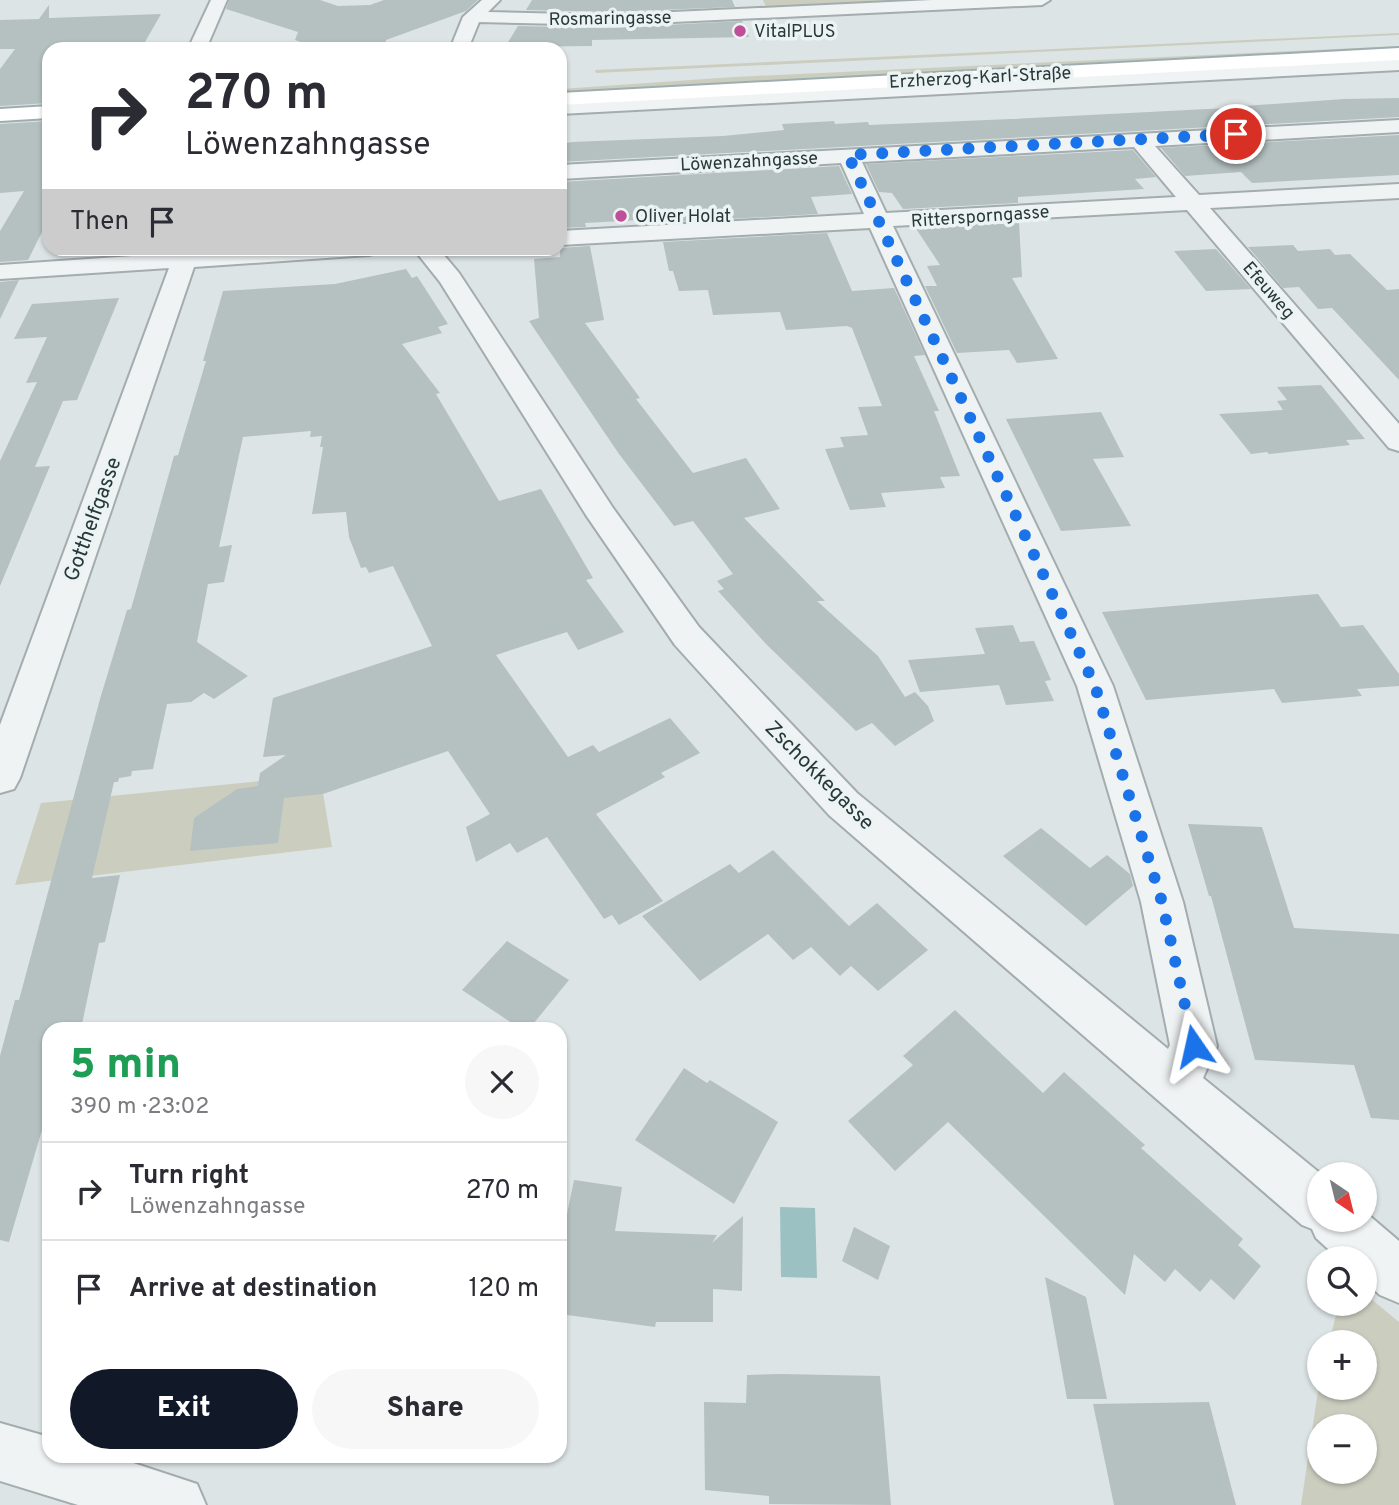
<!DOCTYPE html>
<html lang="en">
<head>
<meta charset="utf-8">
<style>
  :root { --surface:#fff; --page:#f7f7f7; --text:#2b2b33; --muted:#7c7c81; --line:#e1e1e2; --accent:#111827 }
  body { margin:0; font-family:Overpass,sans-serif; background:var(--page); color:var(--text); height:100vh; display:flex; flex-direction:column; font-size:26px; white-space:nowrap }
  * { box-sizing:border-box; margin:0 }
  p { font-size:23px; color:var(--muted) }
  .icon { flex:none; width:38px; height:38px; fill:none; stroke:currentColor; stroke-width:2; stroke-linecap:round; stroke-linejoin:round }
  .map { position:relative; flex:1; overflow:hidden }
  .panel { position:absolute; left:42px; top:1022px; width:525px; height:441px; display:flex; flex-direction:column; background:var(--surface); border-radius:21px; box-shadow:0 2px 5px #0004 }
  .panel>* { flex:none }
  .guide { position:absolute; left:42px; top:42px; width:525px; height:214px; border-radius:21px; box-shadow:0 2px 5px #0004; background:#fff; color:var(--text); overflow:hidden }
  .needle { width:46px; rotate:145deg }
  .buttons { position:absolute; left:1307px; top:1162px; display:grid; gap:14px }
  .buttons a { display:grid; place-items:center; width:70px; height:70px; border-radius:50%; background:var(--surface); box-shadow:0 2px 5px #0004; font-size:35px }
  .pin { position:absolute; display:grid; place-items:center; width:60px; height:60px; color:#fff; margin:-30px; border:4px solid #fff; border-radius:50%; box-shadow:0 2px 7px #0007 }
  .me { position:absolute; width:77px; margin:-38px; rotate:349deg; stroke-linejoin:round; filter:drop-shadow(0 0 5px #0008) }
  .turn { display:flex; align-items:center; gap:24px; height:147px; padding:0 28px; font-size:32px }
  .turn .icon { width:91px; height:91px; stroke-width:2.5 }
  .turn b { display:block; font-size:49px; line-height:60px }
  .then { display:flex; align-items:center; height:66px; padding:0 28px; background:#0003; gap:14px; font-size:26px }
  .round { display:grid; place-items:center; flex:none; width:74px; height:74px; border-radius:37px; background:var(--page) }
  .overview { display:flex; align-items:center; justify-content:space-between; height:119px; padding:0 28px }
  h1 { font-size:42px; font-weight:800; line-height:52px; color:#1e9e55 }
  .action { display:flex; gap:14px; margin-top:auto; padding:14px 28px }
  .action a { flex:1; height:80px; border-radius:42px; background:var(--accent); color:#fff; font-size:28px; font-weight:800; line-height:80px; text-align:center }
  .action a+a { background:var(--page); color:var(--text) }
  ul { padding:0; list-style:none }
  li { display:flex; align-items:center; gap:21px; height:98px; padding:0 28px; border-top:2px solid var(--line) }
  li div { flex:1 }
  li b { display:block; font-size:26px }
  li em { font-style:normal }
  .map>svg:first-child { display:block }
  .green { fill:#cbcebf; fill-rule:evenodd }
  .water { fill:#9cc1c2 }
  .building { fill:#b5c0c1 }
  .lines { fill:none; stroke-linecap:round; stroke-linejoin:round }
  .minor-casing { stroke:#a3adae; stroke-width:4 }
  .primary-casing { stroke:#9eaeb0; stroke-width:4 }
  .minor { fill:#eff3f4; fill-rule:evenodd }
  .primary { fill:#fff; fill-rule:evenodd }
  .route { stroke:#1a73e8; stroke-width:12; stroke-dasharray:0 21.6 }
  .poi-dot { fill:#be4f98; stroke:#ecf3f3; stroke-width:2.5 }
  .labels { text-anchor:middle; stroke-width:7; stroke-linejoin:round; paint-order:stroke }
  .far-street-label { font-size:18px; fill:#28383a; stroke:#ecf3f3 }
  .far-poi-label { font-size:18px; fill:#28383a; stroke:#ecf3f3; text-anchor:start }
  .street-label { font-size:21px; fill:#28383a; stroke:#ecf3f3 }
</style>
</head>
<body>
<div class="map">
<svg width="1399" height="1505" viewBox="0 0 1399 1505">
  <rect width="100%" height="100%" fill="#dde4e5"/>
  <g class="green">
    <polygon points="763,0 991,0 778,10 766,7"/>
    <polygon points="1399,33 1399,35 596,73 595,70"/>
    <polygon points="1399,46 1399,49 1355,52 560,92 560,89 734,77"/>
    <polygon points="320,775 332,847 15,885 41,803"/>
    <path d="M1365,1294l34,28v183h-98l18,-121 1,4h45v-46h-36l10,-38h26zM1320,1426h45v46h-45z"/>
  </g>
  <polygon class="water" points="780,1207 815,1208 817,1278 781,1277"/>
  <g class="building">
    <polygon points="229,0 320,0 338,6 370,5 384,0 478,0 466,11 386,40 385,49 320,49 295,40 298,32 226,9"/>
    <polygon points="532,0 732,0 735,7 609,12 526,10"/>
    <polygon points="49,5 49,18 161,14 141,49 49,49 49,103 0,106 0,69 15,49 0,49 0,20 39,19"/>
    <polygon points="742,21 749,37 592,40 592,46 505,47 518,26 609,28"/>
    <polygon points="1399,98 1399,117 560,162 560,144 572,142 723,136 784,130 782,124 834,121 835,124 868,122 869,125 1011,119 1247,107 1244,106 1344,99"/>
    <polygon points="49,121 49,218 28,260 0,262 0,231 24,191 0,193 0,124"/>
    <polygon points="1399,135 1399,175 1252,183 1241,172 1185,176 1161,148"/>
    <polygon points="1133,150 1156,177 1135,179 1144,189 1018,197 1018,203 903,209 892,193 879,192 866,164"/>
    <polygon points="839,166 852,194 811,197 818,214 660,223 659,219 585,223 586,227 560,228 560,182"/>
    <polygon points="1019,222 1022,277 1012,278 1058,359 1017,363 1009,350 957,353 925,286 937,286 927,266 940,265 915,227"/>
    <polygon points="827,233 852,291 894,288 925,355 914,356 939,411 934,411 960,476 940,477 945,488 881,493 886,507 850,510 825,449 844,447 840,437 868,435 858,407 882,406 852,328 847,326 786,330 780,312 713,315 708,290 679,291 673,271 669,271 663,242"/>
    <polygon points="1293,245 1298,251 1330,249 1335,255 1350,254 1387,290 1399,289 1399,380 1332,308 1318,309 1299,287 1283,288 1248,247"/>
    <polygon points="590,246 604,320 585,323 640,398 636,399 693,473 746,458 780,509 744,518 825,601 817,601 878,656 905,697 915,692 928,706 934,721 895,746 872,723 856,731 766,644 718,591 724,589 717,581 733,574 693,521 674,526 619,454 529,321 539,318 534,259 560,257 560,248"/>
    <polygon points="1216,249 1251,289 1206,291 1174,251"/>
    <polygon points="406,269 412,278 417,276 448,324 438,327 442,333 402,344 440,393 436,394 499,501 541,489 593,578 586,580 624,632 578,650 567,632 496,655 568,757 593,745 599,752 670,718 700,753 661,773 665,777 596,814 663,901 619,925 612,915 604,919 547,837 517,853 510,843 476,862 466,827 490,814 448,751 323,794 284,798 278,843 190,851 194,818 237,789 258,786 260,773 286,755 263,757 273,698 432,646 393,566 369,573 366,567 361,568 349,537 346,512 312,514 323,447 320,447 322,436 310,437 311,431 243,437 219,547 232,545 224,582 208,584 197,642 248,676 214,699 204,693 191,702 167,704 153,769 132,771 131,776 119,778 118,782 114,782 92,878 120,875 105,942 99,943 81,1029 49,1029 49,1106 9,1242 0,1240 0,1056 15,1000 19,1000 100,699 127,610 131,609 174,456 178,455 206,361 203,361 223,291 335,284"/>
    <polygon points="19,280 0,319 0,282"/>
    <polygon points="119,298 77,400 63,401 35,467 50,466 0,586 0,461 37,382 26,383 47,337 14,339 32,304"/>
    <polygon points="1321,385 1365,439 1346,440 1350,445 1269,454 1267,452 1251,454 1219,414 1283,410 1277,401 1287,400 1277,387"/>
    <polygon points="1101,412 1124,457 1093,459 1131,526 1061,531 1006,419"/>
    <polygon points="1318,594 1341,627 1363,625 1399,674 1399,686 1357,689 1362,696 1282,703 1274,689 1146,700 1102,612"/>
    <polygon points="1013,625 1020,642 1034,641 1051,680 1045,681 1054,701 1006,705 999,685 920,692 908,660 985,654 975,628"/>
    <polygon points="1188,824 1262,827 1294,928 1399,934 1399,1120 1371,1118 1354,1065 1255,1060 1211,896 1209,896"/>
    <polygon points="1041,828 1090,868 1107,855 1130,874 1133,886 1086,926 1003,856"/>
    <polygon points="773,850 849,926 877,903 928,950 878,991 851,966 840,976 811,947 793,960 768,934 700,981 642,916 730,864 739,873"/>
    <polygon points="507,941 569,980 529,1029 521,1029 462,990"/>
    <polygon points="955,1010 1043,1093 1064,1072 1145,1145 1141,1148 1243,1239 1238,1245 1261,1266 1234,1300 1211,1279 1200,1292 1175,1269 1165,1282 1134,1254 1125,1295 948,1122 895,1171 848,1121 913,1065 903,1056"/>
    <polygon points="684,1068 707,1083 710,1080 778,1122 734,1204 635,1140"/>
    <polygon points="574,1180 622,1187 615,1231 717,1235 712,1243 743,1216 742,1291 713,1289 713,1322 656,1322 655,1327 560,1314 560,1223 565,1224"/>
    <polygon points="854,1227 890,1246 878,1280 842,1261"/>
    <polygon points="1045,1277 1086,1297 1107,1399 1067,1399"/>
    <polygon points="779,1374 880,1376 891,1505 769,1504 769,1496 705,1490 704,1402 746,1403 747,1375"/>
    <polygon points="1209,1402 1236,1505 1114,1505 1093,1404"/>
  </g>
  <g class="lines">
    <g class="minor-casing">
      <g id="minor">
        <polygon points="211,0 227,0 206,49 188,49"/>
        <polygon points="482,0 500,0 488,12 609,15 932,0 1050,0 1042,5 609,25 479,22 468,49 450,49 463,17"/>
        <polygon points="1399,58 1399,70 560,114 560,102"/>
        <path d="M1399,120v12l-244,14 44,49 200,-11v14l-189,10 189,216v27l-10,-3 -202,-238 -294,16 220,460 70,216 34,144 -14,32 118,96 -1,46h45v-8l34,29v62l-19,-8 -15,-13v-24h-27l-22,-20 -4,-9 -10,-4 -473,-410 -154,-170 -89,-130 -146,-233 -27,-34h25l21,25 154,235 86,119 158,166 311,256 2,-4 -29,-143 -64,-216 -207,-458 -310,17v-14l304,-17 -23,-51 -281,16v-14zM1134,147l42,50 -290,16 -24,-51z"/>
        <polygon points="250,248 381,248 377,253 369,255 194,267 20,778 14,789 0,793 0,725 169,268 0,279 0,265"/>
        <polygon points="0,1423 49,1437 49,1456 112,1456 197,1484 206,1505 78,1505 0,1481"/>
      </g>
    </g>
    <g class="primary-casing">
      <g id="primary">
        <polygon points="1399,48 1399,60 560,105 560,93"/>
        <polygon points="49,106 49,118 0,121 0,109"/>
      </g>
    </g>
    <use href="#minor" class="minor"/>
    <use href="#primary" class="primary"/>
  </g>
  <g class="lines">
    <polyline class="route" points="1194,1046 1162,902 1095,686 848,155 1236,134"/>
  </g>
  <g class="poi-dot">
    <circle cx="740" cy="31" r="7"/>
    <circle cx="621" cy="216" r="7"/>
  </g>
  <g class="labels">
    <g class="far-street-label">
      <text transform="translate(610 18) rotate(-1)" y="6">Rosmaringasse</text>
      <text transform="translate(980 77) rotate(-3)" y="6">Erzherzog-Karl-Straße</text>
      <text transform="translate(749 161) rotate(-3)" y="6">Löwenzahngasse</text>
      <text transform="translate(980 216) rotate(-4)" y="6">Rittersporngasse</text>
      <text transform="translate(1269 290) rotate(49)" y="6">Efeuweg</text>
    </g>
    <g class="far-poi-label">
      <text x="754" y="37">VitalPLUS</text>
      <text x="635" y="222">Oliver Holat</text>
    </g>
    <g class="street-label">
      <text transform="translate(92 519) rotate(-70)" y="7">Gotthelfgasse</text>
      <text transform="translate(820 775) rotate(45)" y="7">Zschokkegasse</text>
    </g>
  </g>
</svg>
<div class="buttons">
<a><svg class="needle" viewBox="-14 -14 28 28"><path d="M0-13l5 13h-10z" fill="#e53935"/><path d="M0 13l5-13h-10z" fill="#7c7c81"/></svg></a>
<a><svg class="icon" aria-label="search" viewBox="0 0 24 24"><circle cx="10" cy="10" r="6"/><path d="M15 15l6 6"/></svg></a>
<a>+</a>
<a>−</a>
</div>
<div class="pin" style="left:1236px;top:134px;background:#d93025"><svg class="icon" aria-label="arrive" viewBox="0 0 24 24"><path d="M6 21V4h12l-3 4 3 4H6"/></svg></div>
<svg class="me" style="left:1194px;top:1046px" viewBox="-20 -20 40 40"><path d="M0-17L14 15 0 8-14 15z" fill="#1a73e8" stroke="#fff" stroke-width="4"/></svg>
<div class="guide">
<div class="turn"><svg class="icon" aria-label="right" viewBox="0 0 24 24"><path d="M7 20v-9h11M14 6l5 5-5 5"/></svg><div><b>270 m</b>Löwenzahngasse</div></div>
<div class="then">Then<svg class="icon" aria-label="arrive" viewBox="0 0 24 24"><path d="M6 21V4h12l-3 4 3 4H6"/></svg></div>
</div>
<section class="panel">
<div class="overview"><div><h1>5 min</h1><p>390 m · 23:02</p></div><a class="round"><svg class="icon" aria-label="close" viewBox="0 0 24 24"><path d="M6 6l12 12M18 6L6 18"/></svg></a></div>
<ul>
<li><svg class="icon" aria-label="right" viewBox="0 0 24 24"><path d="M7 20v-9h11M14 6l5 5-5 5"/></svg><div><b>Turn right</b><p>Löwenzahngasse</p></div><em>270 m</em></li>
<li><svg class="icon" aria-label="arrive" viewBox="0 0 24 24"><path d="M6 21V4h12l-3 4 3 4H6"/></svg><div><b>Arrive at destination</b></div><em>120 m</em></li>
</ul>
<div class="action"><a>Exit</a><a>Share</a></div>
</section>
</div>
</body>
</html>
